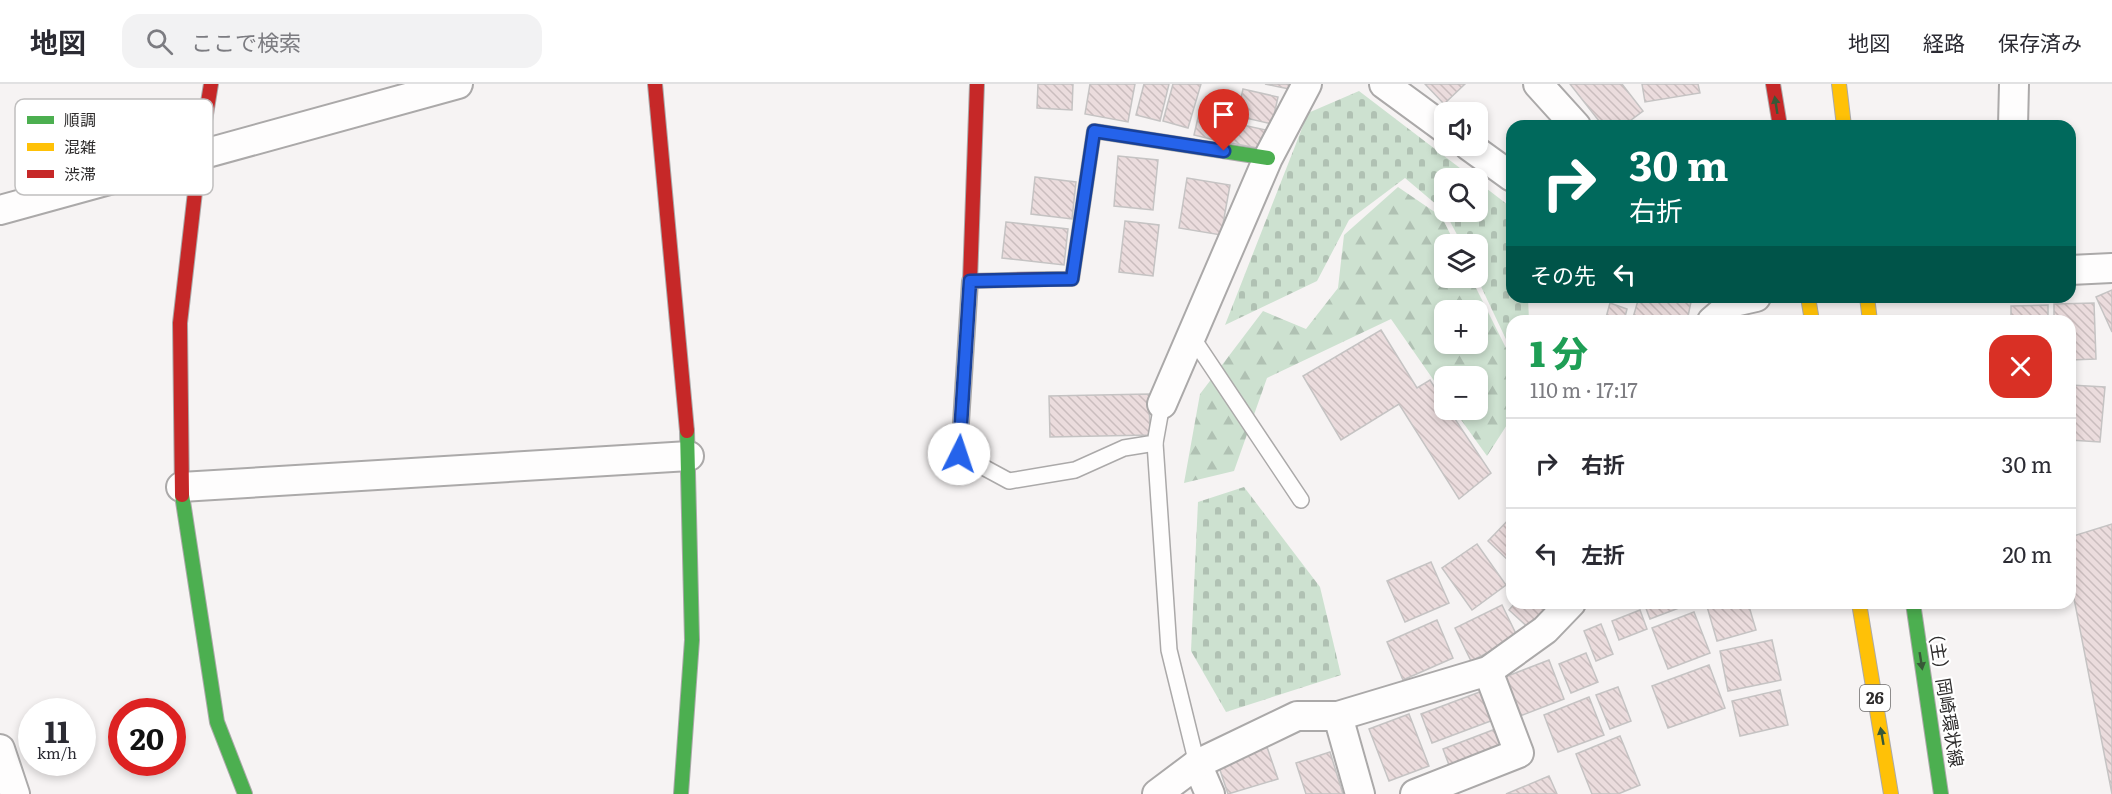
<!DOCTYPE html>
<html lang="ja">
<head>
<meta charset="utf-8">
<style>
  :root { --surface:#fff; --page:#f2f2f3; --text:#2b2b33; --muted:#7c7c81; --line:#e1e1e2 }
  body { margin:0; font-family:Literata,"Noto Sans JP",serif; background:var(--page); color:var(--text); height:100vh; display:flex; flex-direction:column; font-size:22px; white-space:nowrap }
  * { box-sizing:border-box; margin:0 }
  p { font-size:20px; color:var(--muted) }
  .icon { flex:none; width:33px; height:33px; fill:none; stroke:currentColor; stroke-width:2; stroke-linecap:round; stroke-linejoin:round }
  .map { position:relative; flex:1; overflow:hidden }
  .sheet { position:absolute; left:1506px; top:231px; width:570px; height:294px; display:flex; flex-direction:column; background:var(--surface); border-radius:18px; box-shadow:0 3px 9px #0003 }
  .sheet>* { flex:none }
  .hud { position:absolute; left:1506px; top:36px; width:570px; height:183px; border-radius:18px; box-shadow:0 3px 9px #0003; background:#00695c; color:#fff; overflow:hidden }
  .buttons { position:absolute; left:1434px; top:18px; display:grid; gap:12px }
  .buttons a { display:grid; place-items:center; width:54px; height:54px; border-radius:12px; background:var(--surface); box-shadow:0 3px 9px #0003; font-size:30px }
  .speed { position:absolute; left:18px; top:614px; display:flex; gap:12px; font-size:30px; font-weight:700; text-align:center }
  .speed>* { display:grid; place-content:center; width:78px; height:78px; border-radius:50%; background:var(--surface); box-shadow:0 3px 9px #0003; line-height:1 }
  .speed small { font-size:15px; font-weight:400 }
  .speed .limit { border:9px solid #d22; background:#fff; color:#111 }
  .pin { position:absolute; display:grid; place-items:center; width:51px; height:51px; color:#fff; margin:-62px -26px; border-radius:50% 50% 50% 0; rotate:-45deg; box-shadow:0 0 6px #0007 }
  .pin .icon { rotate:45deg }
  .me { position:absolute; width:66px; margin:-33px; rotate:4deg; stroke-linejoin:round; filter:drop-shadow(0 0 4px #0008) }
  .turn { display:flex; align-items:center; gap:21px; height:126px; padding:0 24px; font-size:27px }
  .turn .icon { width:78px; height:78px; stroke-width:2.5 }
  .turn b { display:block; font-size:42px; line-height:51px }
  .then { display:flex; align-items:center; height:57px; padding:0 24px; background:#0003; gap:12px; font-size:22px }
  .round { display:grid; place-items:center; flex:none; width:63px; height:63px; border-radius:18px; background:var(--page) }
  .head { display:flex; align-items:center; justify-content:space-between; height:102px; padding:0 24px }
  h1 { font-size:36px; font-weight:800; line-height:45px; color:#1e9e55 }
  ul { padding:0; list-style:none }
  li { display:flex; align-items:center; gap:18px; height:90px; padding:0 24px; border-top:2px solid var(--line) }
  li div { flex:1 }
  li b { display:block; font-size:22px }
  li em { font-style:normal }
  header { display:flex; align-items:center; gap:36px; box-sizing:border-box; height:84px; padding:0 30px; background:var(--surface); border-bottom:2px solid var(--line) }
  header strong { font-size:28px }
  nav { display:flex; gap:33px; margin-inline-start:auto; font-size:21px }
  .search { width:420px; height:54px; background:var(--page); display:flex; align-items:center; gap:15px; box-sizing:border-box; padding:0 21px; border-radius:18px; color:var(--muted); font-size:22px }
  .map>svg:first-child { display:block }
  .forest { fill:url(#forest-firs); fill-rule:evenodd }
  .cemetery { fill:url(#cemetery-stones) }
  .building { fill:url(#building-back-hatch); stroke:#c5c3c3; stroke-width:1.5 }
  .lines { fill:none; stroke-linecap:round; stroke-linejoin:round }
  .lane-casing { stroke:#aba9a9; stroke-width:18 }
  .street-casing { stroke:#aba9a9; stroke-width:32 }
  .fast-casing { stroke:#aba9a9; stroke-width:16 }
  .slow-casing { stroke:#aba9a9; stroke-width:16 }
  .jam-casing { stroke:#aba9a9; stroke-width:16 }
  .lane { stroke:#fefdfd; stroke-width:15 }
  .street { stroke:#fefdfd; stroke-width:28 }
  .fast { stroke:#4caf50; stroke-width:14 }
  .slow { stroke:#ffc107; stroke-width:14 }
  .jam { stroke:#c62828; stroke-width:14 }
  .oneway { fill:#385938 }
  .route-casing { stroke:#184099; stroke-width:15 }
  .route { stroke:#2563eb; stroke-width:10 }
  .labels { text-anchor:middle; stroke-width:4.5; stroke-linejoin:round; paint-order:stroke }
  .shield { fill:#fff; stroke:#6c6b6b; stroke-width:1.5 }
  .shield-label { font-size:16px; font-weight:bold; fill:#2d2b2b }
  .street-label { font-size:18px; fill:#2d2b2b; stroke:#fff }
  .key { fill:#fff; stroke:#c0bfbf; stroke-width:1.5 }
  .key-label { font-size:16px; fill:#2d2b2b }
</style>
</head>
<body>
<header>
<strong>地図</strong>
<div class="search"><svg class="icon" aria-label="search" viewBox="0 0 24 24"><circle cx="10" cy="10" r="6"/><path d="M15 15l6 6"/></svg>ここで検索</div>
<nav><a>地図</a><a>経路</a><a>保存済み</a></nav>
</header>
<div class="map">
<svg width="2112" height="710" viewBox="0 0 2112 710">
  <defs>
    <pattern id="forest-firs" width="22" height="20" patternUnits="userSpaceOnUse" patternTransform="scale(1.5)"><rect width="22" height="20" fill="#cde1d0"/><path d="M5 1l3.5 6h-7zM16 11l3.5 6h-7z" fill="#b0c1b3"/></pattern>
    <pattern id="cemetery-stones" width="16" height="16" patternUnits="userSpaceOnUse" patternTransform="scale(1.5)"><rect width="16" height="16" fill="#cde1d0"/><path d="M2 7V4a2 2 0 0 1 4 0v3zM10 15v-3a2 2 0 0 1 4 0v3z" fill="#b0c1b3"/></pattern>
    <pattern id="building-back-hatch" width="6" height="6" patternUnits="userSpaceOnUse" patternTransform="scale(1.5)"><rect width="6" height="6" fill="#ebdcdd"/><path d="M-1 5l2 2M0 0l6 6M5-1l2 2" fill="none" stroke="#cabdbe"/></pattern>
  </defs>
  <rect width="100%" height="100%" fill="#f6f3f3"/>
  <path class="forest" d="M1398,103l44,30 13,27h-11v34h27l41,82v57l-25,39 -33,-46h24v-34h-34v19l-53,-76 -124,59 -33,93 -50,12 16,-89 63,-83 43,18 32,-41 6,-53zM1444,226h34v34h-34z"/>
  <g class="cemetery">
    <polygon points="1359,7 1473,94 1444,94 1444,127 1405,94 1349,136 1317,197 1225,241 1308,29"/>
    <polygon points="1478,98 1512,124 1512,213 1528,213 1529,237 1512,237 1512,268 1477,194 1478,160 1462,160 1445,128 1478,128"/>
    <polygon points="1244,403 1320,503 1341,591 1226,628 1191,567 1198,418"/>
  </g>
  <g class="building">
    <polygon points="1038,0 1073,0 1072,26 1037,24"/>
    <polygon points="1090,0 1135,0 1128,38 1085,30"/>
    <polygon points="1144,0 1169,0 1160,37 1136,31"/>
    <polygon points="1173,0 1201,0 1188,44 1163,37"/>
    <polygon points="1265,0 1295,0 1294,6"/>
    <polygon points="1425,0 1465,0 1444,20"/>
    <polygon points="1570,0 1622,0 1643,27 1623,42 1603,42"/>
    <polygon points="1642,0 1698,0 1700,9 1645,18"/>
    <polygon points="1243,5 1278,13 1272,40 1237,32"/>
    <polygon points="1200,25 1225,30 1219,57 1194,51"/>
    <polygon points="1229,38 1266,46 1263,65 1225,58"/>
    <polygon points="1118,72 1158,76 1153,126 1114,122"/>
    <polygon points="1035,93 1076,98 1072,135 1031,130"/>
    <polygon points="1187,94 1230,101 1221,151 1179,144"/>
    <polygon points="1125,137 1159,141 1153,192 1119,188"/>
    <polygon points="1006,138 1068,145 1064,181 1002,174"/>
    <polygon points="2112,206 2112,248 2096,213"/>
    <polygon points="1639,213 1692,213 1687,237 1632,237"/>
    <polygon points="1610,219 1627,225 1624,237 1605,237"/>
    <polygon points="2094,219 2096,275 2070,276 2070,237 2054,237 2054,220"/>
    <polygon points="2048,221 2048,237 2011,237 2011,222"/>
    <polygon points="1381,246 1417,304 1430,296 1444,318 1444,326 1449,326 1491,389 1459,415 1399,320 1341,356 1303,292"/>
    <polygon points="2070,301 2105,303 2100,358 2070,356"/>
    <polygon points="1149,310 1150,351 1050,353 1049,312"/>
    <polygon points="1512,432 1512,480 1488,457"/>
    <polygon points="2112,440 2112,710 2070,494 2070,453"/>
    <polygon points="1477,460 1506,501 1472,526 1442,484"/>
    <polygon points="1431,478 1449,519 1405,538 1387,497"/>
    <polygon points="1515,519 1556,519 1531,546 1509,526"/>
    <polygon points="1644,519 1692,519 1650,535"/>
    <polygon points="1706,519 1748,519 1756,546 1717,557"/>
    <polygon points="1502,521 1518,554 1471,577 1455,544"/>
    <polygon points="1640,526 1647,545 1619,556 1612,537"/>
    <polygon points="1694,528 1710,569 1668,585 1652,544"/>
    <polygon points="1437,536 1453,574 1403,596 1387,558"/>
    <polygon points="1601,540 1613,570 1596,577 1584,547"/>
    <polygon points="1772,556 1781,596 1728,607 1720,567"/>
    <polygon points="1586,569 1598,598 1571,609 1559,580"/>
    <polygon points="1549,576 1564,615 1520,632 1505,593"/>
    <polygon points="1709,581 1725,624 1668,644 1652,602"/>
    <polygon points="1618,603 1631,637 1610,645 1596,611"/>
    <polygon points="1485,606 1496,635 1432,659 1421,630"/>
    <polygon points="1780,606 1788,641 1740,652 1732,617"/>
    <polygon points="1589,613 1604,651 1558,668 1544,631"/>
    <polygon points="1409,630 1429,682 1389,697 1369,645"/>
    <polygon points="1498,644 1508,667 1452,689 1443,665"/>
    <polygon points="1620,652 1640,701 1618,710 1592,710 1576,670"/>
    <polygon points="1267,663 1278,695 1228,710 1218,680"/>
    <polygon points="1330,668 1343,710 1306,710 1296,679"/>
    <polygon points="1549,692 1557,710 1506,710"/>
  </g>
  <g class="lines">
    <g class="lane-casing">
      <g id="lane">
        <polyline points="970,197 959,370 1009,397 1075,386 1124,364 1155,359 1162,320"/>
        <polyline points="1192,253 1301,416"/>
        <polyline points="1155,359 1169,566 1197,680"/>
      </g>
    </g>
    <g class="street-casing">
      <g id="street">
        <polyline points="1384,0 1444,44"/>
        <polyline points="1538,0 1576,42"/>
        <polyline points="2013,42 2014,0"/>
        <polyline points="1469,62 1512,93"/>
        <polyline points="0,126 458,0"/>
        <polyline points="2070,186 2112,184"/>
        <polyline points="1712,237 1734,218 1756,213"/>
        <polyline points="1162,320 1268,74 1307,0"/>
        <polyline points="181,403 689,372"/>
        <polyline points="1338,632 1360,710"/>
        <polyline points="0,665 15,710"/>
        <polyline points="1197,680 1210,710"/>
        <polyline points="1157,710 1197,680 1297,632 1338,632 1488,587 1545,546 1571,519"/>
        <polyline points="1415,710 1519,669 1488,587"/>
      </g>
    </g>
    <g class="fast-casing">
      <g id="fast">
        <polyline points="1049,195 1072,195 1094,47 1268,74"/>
        <polyline points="182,411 217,638 245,710"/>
        <polyline points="1913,519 1941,710"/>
        <polyline points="681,710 692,556 687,347"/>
      </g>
    </g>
    <g class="slow-casing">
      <g id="slow">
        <polyline points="1839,0 1844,42"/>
        <polyline points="1808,213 1812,237"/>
        <polyline points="1867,213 1870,237"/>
        <polyline points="1859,519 1891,710"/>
      </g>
    </g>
    <g class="jam-casing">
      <g id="jam">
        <polyline points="655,0 687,347"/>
        <polyline points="977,0 970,197 1049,195"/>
        <polyline points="1773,0 1780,42"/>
        <polyline points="182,411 180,239 199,73 211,0"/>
      </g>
    </g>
    <use href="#lane" class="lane"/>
    <use href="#street" class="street"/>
    <use href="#fast" class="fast"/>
    <use href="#slow" class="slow"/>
    <use href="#jam" class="jam"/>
  </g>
  <defs><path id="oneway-solid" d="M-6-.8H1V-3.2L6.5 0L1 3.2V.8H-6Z" transform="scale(1.5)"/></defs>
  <g class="oneway">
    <use href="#oneway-solid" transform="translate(1776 21) rotate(-99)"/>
    <use href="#oneway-solid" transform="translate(1921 577) rotate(81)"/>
    <use href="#oneway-solid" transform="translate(1882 652) rotate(-100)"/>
  </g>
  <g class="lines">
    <g class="route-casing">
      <polyline id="route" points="959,370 970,197 1072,195 1094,47 1224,67"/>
    </g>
    <use href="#route" class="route"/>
  </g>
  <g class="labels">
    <rect class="shield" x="1860" y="601" width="30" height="26" rx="4.5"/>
    <g class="shield-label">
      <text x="1875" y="620">26</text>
    </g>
    <g class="street-label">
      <text transform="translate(1945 612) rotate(81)" y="6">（主）岡崎環状線</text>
    </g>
  </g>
  <rect x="15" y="15" width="198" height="96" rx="9" class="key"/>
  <rect x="27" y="32" width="27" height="8" fill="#4caf50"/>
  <rect x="27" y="59" width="27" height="8" fill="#ffc107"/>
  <rect x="27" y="86" width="27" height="8" fill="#c62828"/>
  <g class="key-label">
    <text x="64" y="42">順調</text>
    <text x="64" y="69">混雑</text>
    <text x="64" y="96">渋滞</text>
  </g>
</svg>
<div class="buttons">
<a><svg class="icon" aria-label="sound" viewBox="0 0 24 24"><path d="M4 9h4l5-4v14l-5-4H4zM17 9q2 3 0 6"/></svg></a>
<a><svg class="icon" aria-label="search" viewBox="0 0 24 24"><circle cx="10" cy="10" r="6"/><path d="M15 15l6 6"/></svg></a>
<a><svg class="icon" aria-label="layers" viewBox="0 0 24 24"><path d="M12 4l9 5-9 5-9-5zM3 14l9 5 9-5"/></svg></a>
<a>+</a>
<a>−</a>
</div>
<div class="speed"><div>11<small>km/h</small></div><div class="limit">20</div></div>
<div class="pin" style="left:1224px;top:67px;background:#d93025"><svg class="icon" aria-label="arrive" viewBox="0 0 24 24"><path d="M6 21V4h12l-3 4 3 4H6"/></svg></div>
<svg class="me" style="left:959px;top:370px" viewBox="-20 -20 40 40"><circle r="19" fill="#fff"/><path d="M0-13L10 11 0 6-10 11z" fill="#2563eb"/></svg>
<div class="hud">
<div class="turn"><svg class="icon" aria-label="right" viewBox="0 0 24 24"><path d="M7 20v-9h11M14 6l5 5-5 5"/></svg><div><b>30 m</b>右折</div></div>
<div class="then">その先<svg class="icon" aria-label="left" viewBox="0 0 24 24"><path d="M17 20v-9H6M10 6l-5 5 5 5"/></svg></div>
</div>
<section class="sheet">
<div class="head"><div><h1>1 分</h1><p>110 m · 17:17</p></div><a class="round" style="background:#d93025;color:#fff"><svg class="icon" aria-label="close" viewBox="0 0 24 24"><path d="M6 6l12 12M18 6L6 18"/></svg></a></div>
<ul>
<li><svg class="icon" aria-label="right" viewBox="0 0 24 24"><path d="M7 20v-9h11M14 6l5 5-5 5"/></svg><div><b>右折</b></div><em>30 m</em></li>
<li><svg class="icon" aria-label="left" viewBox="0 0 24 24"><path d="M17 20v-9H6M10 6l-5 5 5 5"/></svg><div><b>左折</b></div><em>20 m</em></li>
</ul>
</section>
</div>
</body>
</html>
